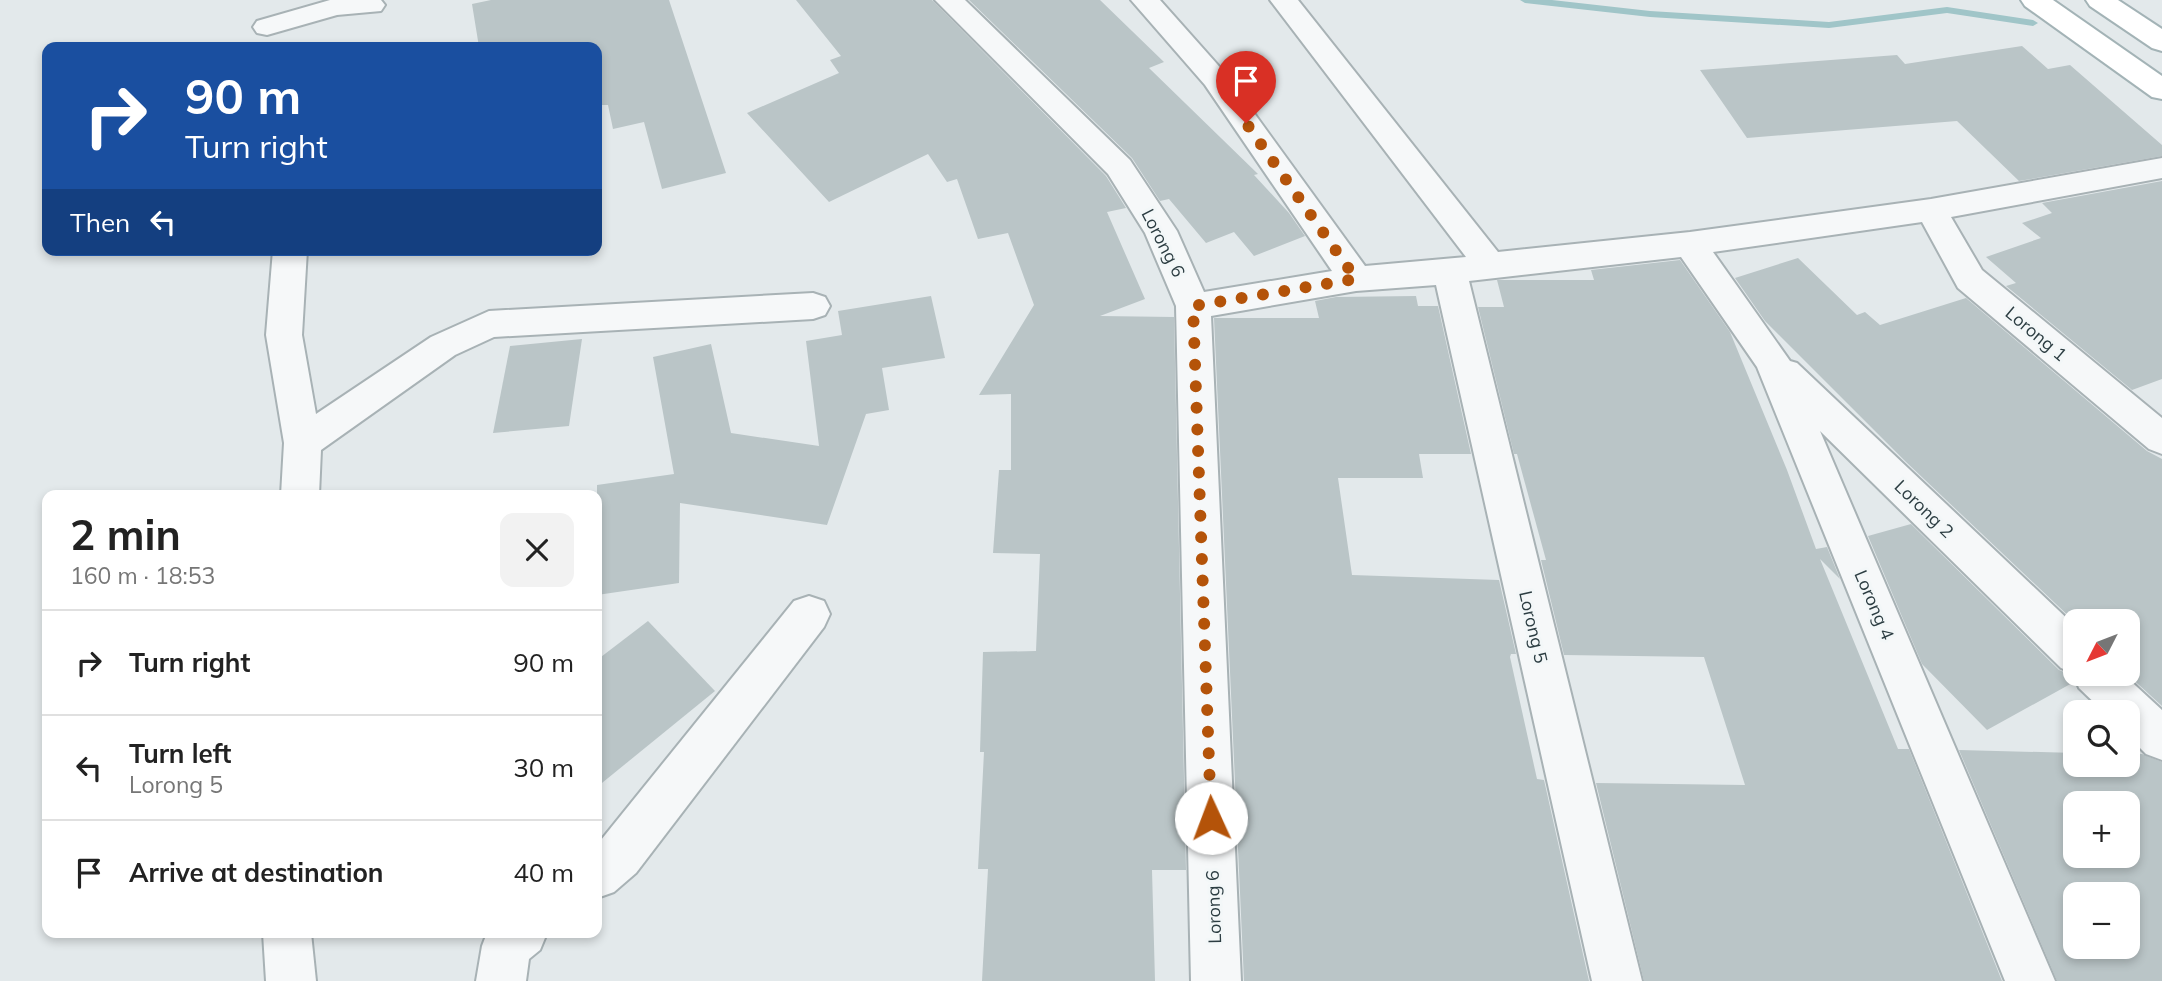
<!DOCTYPE html>
<html lang="en">
<head>
<meta charset="utf-8">
<style>
  :root { --surface:#fff; --page:#f2f2f2; --text:#222; --muted:#767676; --line:#e0e0e0 }
  body { margin:0; font-family:Mulish,sans-serif; background:var(--page); color:var(--text); height:100vh; display:flex; flex-direction:column; font-size:26px; white-space:nowrap }
  * { box-sizing:border-box; margin:0 }
  p { font-size:23px; color:var(--muted) }
  .icon { flex:none; width:38px; height:38px; fill:none; stroke:currentColor; stroke-width:2; stroke-linecap:round; stroke-linejoin:round }
  .map { position:relative; flex:1; overflow:hidden }
  .side { position:absolute; left:42px; top:490px; width:560px; height:448px; display:flex; flex-direction:column; background:var(--surface); border-radius:14px; box-shadow:0 4px 10px #0003 }
  .side>* { flex:none }
  .banner { position:absolute; left:42px; top:42px; width:560px; height:214px; border-radius:14px; box-shadow:0 4px 10px #0003; background:#1a4fa0; color:#fff; overflow:hidden }
  .needle { width:46px; rotate:228deg }
  .fabs { position:absolute; left:2063px; top:609px; display:grid; gap:14px }
  .fabs a { display:grid; place-items:center; width:77px; height:77px; border-radius:14px; background:var(--surface); box-shadow:0 4px 10px #0003; font-size:35px }
  .pin { position:absolute; display:grid; place-items:center; width:60px; height:60px; color:#fff; margin:-72px -30px; border-radius:50% 50% 50% 0; rotate:-45deg; box-shadow:0 0 7px #0007 }
  .pin .icon { rotate:45deg }
  .me { position:absolute; width:77px; margin:-38px; rotate:358deg; stroke-linejoin:round; filter:drop-shadow(0 0 5px #0008) }
  .turn { display:flex; align-items:center; gap:24px; height:147px; padding:0 28px; font-size:32px }
  .turn .icon { width:91px; height:91px; stroke-width:2.5 }
  .turn b { display:block; font-size:49px; line-height:60px }
  .then { display:flex; align-items:center; height:66px; padding:0 28px; background:#0003; gap:14px; font-size:26px }
  .round { display:grid; place-items:center; flex:none; width:74px; height:74px; border-radius:14px; background:var(--page) }
  .overview { display:flex; align-items:center; justify-content:space-between; height:119px; padding:0 28px }
  h1 { font-size:42px; font-weight:700; line-height:52px }
  ul { padding:0; list-style:none }
  li { display:flex; align-items:center; gap:21px; height:105px; padding:0 28px; border-top:2px solid var(--line) }
  li div { flex:1 }
  li b { display:block; font-size:26px }
  li em { font-style:normal }
  .map>svg:first-child { display:block }
  .lines { fill:none; stroke-linecap:round; stroke-linejoin:round }
  .stream { fill:#a0c5c8; fill-rule:evenodd }
  .building { fill:#bac5c7; fill-rule:evenodd }
  .minor-casing { stroke:#a8b2b5; stroke-width:4 }
  .major-casing { stroke:#a3b3b6; stroke-width:4 }
  .minor { fill:#f6f8f9; fill-rule:evenodd }
  .major { fill:#fff; fill-rule:evenodd }
  .route { stroke:#b45309; stroke-width:12; stroke-dasharray:0 21.6 }
  .labels { text-anchor:middle; stroke-width:6; stroke-linejoin:round; paint-order:stroke }
  .street-label { font-size:18px; fill:#2c3d42; stroke:#f3f7f8 }
</style>
</head>
<body>
<div class="map">
<svg width="2162" height="981" viewBox="0 0 2162 981">
  <rect width="100%" height="100%" fill="#e3e9eb"/>
  <g class="lines">
    <polygon class="stream" points="1520,0 1552,0 1650,11 1829,22 1947,7 2033,20 2038,23 2033,26 1947,13 1829,28 1650,17 1525,3"/>
  </g>
  <g class="building">
    <polygon points="491,0 669,0 726,173 662,189 644,122 613,129 608,105 597,105 597,47 479,47 472,4"/>
    <polygon points="796,0 932,0 1106,176 1126,208 1107,212 1145,299 1100,316 1174,317 1186,870 1152,870 1155,981 982,981 988,869 978,869 984,752 980,752 983,652 1036,651 1040,554 993,553 999,470 1011,470 1011,394 979,395 1034,305 1008,233 978,239 957,179 947,182 928,154 829,202 747,113 839,73 830,60 841,56"/>
    <polygon points="969,0 1100,0 1164,62 1149,68 1258,174 1254,175 1289,213 1305,236 1254,256 1234,232 1206,243 1169,199 1160,201 1132,158"/>
    <polygon points="2022,46 2048,69 2070,65 2162,145 2162,156 2019,181 1957,121 1747,138 1700,70 1897,55 1905,64"/>
    <polygon points="2162,181 2162,379 2132,390 2006,286 2016,283 1986,257 2041,238 2022,223 2052,213 2042,203"/>
    <polygon points="1798,258 1857,315 1865,312 1880,325 1966,298 2147,451 2162,459 2162,706 2127,674 2128,621 2076,623 1905,461 1765,321 1735,278"/>
    <polygon points="1680,260 1730,332 1787,470 1816,549 1827,547 1840,579 1820,559 1898,749 1909,749 2002,981 1644,981 1596,783 1745,785 1704,657 1564,655 1541,560 1546,560 1517,454 1514,454 1478,307 1504,307 1497,280 1594,280 1591,270"/>
    <polygon points="931,296 945,358 882,368 889,410 866,414 827,525 680,503 679,583 597,595 597,485 674,474 653,357 711,344 731,433 819,446 806,341 842,335 838,311"/>
    <polygon points="1416,296 1418,306 1438,306 1471,454 1419,454 1423,478 1338,478 1352,575 1499,580 1516,654 1511,654 1510,657 1537,779 1544,780 1589,981 1244,981 1214,318 1319,318 1315,301 1336,297"/>
    <polygon points="582,339 569,426 493,433 510,346"/>
    <polygon points="1911,524 2059,670 2071,675 2074,682 1987,730 1922,664 1868,536"/>
    <polygon points="648,621 715,691 597,787 597,660"/>
    <path d="M1959,750l117,3v12h52v-11h14l20,8v219h-105zM2076,803h52v53h-52zM2076,894h52v53h-52z"/>
  </g>
  <g class="lines">
    <g class="minor-casing">
      <g id="minor">
        <polygon points="330,0 381,0 385,5 381,11 337,15 267,35 257,33 253,27 257,21"/>
        <polygon points="935,0 965,0 1130,160 1177,231 1204,292 1332,271 1205,85 1131,0 1160,0 1225,73 1365,266 1466,257 1270,0 1298,0 1498,252 1690,232 1931,199 2162,158 2162,178 1951,217 1982,270 2162,418 2162,454 2149,449 1958,288 1922,222 1713,252 1790,361 1797,363 2076,627 2076,674 2123,674 2162,710 2162,760 2146,754 2128,736 2128,712 2104,712 2079,688 2073,673 2061,668 1820,431 2055,981 2005,981 1757,367 1681,257 1469,281 1642,981 1592,981 1436,285 1356,291 1211,316 1241,981 1191,981 1176,306 1145,233 1108,174"/>
        <polygon points="273,250 307,250 302,335 316,414 431,337 489,311 813,293 825,297 830,306 825,315 813,319 494,337 455,355 321,450 319,495 281,495 284,443 266,335"/>
        <polygon points="809,596 824,601 830,614 824,627 636,873 614,892 597,898 597,845 794,601"/>
        <polygon points="263,933 311,933 316,981 266,981"/>
        <polygon points="487,933 547,933 540,950 529,959 526,981 476,981 482,946"/>
      </g>
    </g>
    <g class="major-casing">
      <g id="major">
        <polygon points="2021,0 2053,0 2162,76 2162,99 2152,97 2025,6"/>
        <polygon points="2086,0 2118,0 2162,29 2162,51 2152,48 2090,6"/>
      </g>
    </g>
    <use href="#minor" class="minor"/>
    <use href="#major" class="major"/>
  </g>
  <g class="lines">
    <polyline class="route" points="1211,818 1193,306 1356,279 1246,123"/>
  </g>
  <g class="labels">
    <g class="street-label">
      <text transform="translate(1163 243) rotate(63)" y="6">Lorong 6</text>
      <text transform="translate(2036 334) rotate(40)" y="6">Lorong 1</text>
      <text transform="translate(1924 509) rotate(44)" y="6">Lorong 2</text>
      <text transform="translate(1874 605) rotate(67)" y="6">Lorong 4</text>
      <text transform="translate(1533 627) rotate(77)" y="6">Lorong 5</text>
      <text transform="translate(1214 907) rotate(-92)" y="6">Lorong 6</text>
    </g>
  </g>
</svg>
<div class="fabs">
<a><svg class="needle" viewBox="-14 -14 28 28"><path d="M0-13l5 13h-10z" fill="#e53935"/><path d="M0 13l5-13h-10z" fill="#767676"/></svg></a>
<a><svg class="icon" aria-label="search" viewBox="0 0 24 24"><circle cx="10" cy="10" r="6"/><path d="M15 15l6 6"/></svg></a>
<a>+</a>
<a>−</a>
</div>
<div class="pin" style="left:1246px;top:123px;background:#d93025"><svg class="icon" aria-label="arrive" viewBox="0 0 24 24"><path d="M6 21V4h12l-3 4 3 4H6"/></svg></div>
<svg class="me" style="left:1211px;top:818px" viewBox="-20 -20 40 40"><circle r="19" fill="#fff"/><path d="M0-13L10 11 0 6-10 11z" fill="#b45309"/></svg>
<div class="banner">
<div class="turn"><svg class="icon" aria-label="right" viewBox="0 0 24 24"><path d="M7 20v-9h11M14 6l5 5-5 5"/></svg><div><b>90 m</b>Turn right</div></div>
<div class="then">Then<svg class="icon" aria-label="left" viewBox="0 0 24 24"><path d="M17 20v-9H6M10 6l-5 5 5 5"/></svg></div>
</div>
<section class="side">
<div class="overview"><div><h1>2 min</h1><p>160 m · 18:53</p></div><a class="round"><svg class="icon" aria-label="close" viewBox="0 0 24 24"><path d="M6 6l12 12M18 6L6 18"/></svg></a></div>
<ul>
<li><svg class="icon" aria-label="right" viewBox="0 0 24 24"><path d="M7 20v-9h11M14 6l5 5-5 5"/></svg><div><b>Turn right</b></div><em>90 m</em></li>
<li><svg class="icon" aria-label="left" viewBox="0 0 24 24"><path d="M17 20v-9H6M10 6l-5 5 5 5"/></svg><div><b>Turn left</b><p>Lorong 5</p></div><em>30 m</em></li>
<li><svg class="icon" aria-label="arrive" viewBox="0 0 24 24"><path d="M6 21V4h12l-3 4 3 4H6"/></svg><div><b>Arrive at destination</b></div><em>40 m</em></li>
</ul>
</section>
</div>
</body>
</html>
